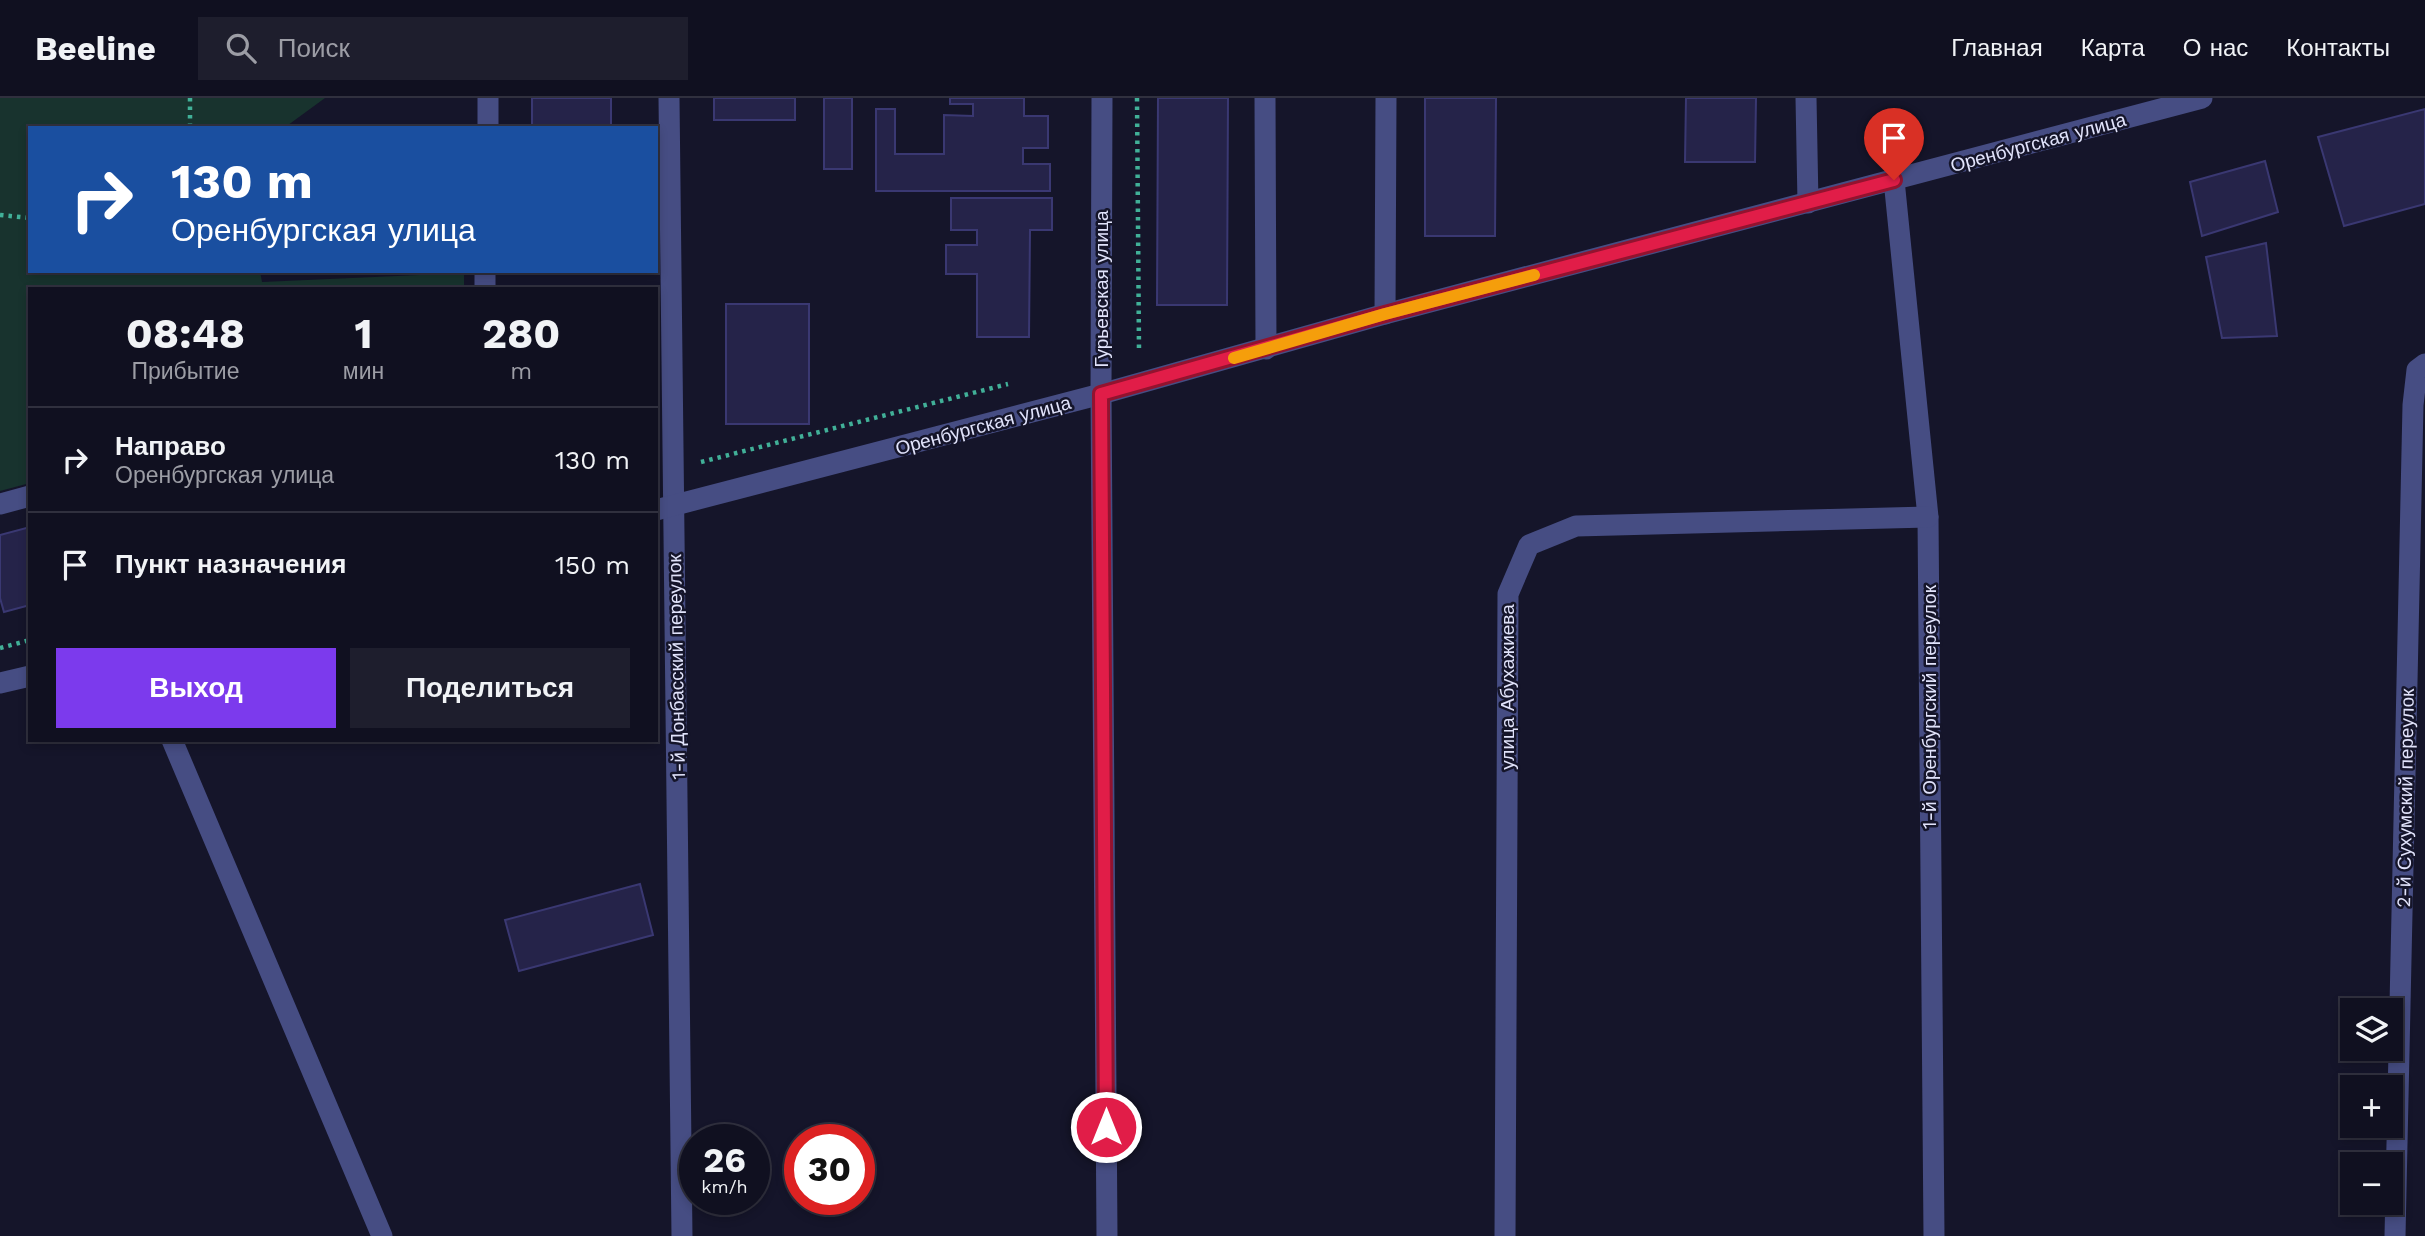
<!DOCTYPE html>
<html lang="ru">
<head>
<meta charset="utf-8">
<style>
  :root { --surface:#101020; --page:#1e1e2d; --text:#f1f3f6; --muted:#9c9da5; --line:#30303e; --accent:#7c3aed }
  body { margin:0; font-family:"Work Sans",sans-serif; background:var(--page); color:var(--text); height:100vh; display:flex; flex-direction:column; font-size:26px; white-space:nowrap }
  * { box-sizing:border-box; margin:0 }
  p { font-size:23px; color:var(--muted) }
  .icon { flex:none; width:38px; height:38px; fill:none; stroke:currentColor; stroke-width:2; stroke-linecap:round; stroke-linejoin:round }
  .map { position:relative; flex:1; overflow:hidden }
  .sheet { position:absolute; left:28px; top:189px; width:630px; height:455px; display:flex; flex-direction:column; background:var(--surface); border-radius:0px; box-shadow:0 4px 10px #0003,0 0 0 2px var(--line) }
  .sheet>* { flex:none }
  .top-card { position:absolute; left:28px; top:28px; width:630px; height:147px; border-radius:0px; box-shadow:0 4px 10px #0003,0 0 0 2px var(--line); background:#1a4fa0; color:#fff; overflow:hidden }
  .tools { position:absolute; left:2340px; top:900px; display:grid; gap:14px }
  .tools a { display:grid; place-items:center; width:63px; height:63px; border-radius:0px; background:var(--surface); box-shadow:0 4px 10px #0003,0 0 0 2px var(--line); font-size:35px }
  .speed { position:absolute; left:679px; top:1026px; display:flex; gap:14px; font-size:35px; font-weight:700; text-align:center }
  .speed>* { display:grid; place-content:center; width:91px; height:91px; border-radius:50%; background:var(--surface); box-shadow:0 4px 10px #0003,0 0 0 2px var(--line); line-height:1 }
  .speed small { font-size:18px; font-weight:400 }
  .speed .limit { border:10px solid #d22; background:#fff; color:#111 }
  .pin { position:absolute; display:grid; place-items:center; width:60px; height:60px; color:#fff; margin:-72px -30px; border-radius:50% 50% 50% 0; rotate:-45deg; box-shadow:0 0 7px #0007 }
  .pin .icon { rotate:45deg }
  .me { position:absolute; width:77px; margin:-38px; rotate:0deg; stroke-linejoin:round; filter:drop-shadow(0 0 5px #0008) }
  .turn { display:flex; align-items:center; gap:24px; height:147px; padding:0 28px; font-size:32px }
  .turn .icon { width:91px; height:91px; stroke-width:2.5 }
  .turn b { display:block; font-size:49px; line-height:60px }
  .eta { display:flex; justify-content:space-evenly; align-items:center; height:119px; text-align:center }
  .eta b { font-size:42px; font-weight:700; line-height:49px }
  .button { display:flex; gap:14px; margin-top:auto; padding:14px 28px }
  .button a { flex:1; height:80px; border-radius:0px; background:var(--accent); color:#fff; font-size:28px; font-weight:700; line-height:80px; text-align:center }
  .button a+a { background:var(--page); color:var(--text) }
  ul { padding:0; list-style:none }
  li { display:flex; align-items:center; gap:21px; height:105px; padding:0 28px; border-top:2px solid var(--line) }
  li div { flex:1 }
  li b { display:block; font-size:26px }
  li em { font-style:normal }
  header { display:flex; align-items:center; gap:42px; box-sizing:border-box; height:98px; padding:0 35px; background:var(--surface); border-bottom:2px solid var(--line) }
  header strong { font-size:33px }
  nav { display:flex; gap:38px; margin-inline-start:auto; font-size:24px }
  .search { width:490px; height:63px; background:var(--page); display:flex; align-items:center; gap:18px; box-sizing:border-box; padding:0 24px; border-radius:0px; color:var(--muted); font-size:26px }
  .map>svg:first-child { display:block }
  .green { fill:#18332e }
  .building { fill:#252349; stroke:#3a3872; stroke-width:2 }
  .lines { fill:none; stroke-linecap:round; stroke-linejoin:round }
  .path { stroke:#41b098; stroke-width:4.5; stroke-dasharray:3.5 5; stroke-linecap:butt }
  .minor { stroke:#464d83; stroke-width:21 }
  .route-casing { stroke:#92132f; stroke-width:18 }
  .route { stroke:#e11d48; stroke-width:12 }
  .slow { stroke:#f59e0b; stroke-width:12 }
  .labels { text-anchor:middle; stroke-width:5; stroke-linejoin:round; paint-order:stroke }
  .street-label { font-size:19px; fill:#e1e3fb; stroke:#15152a }
</style>
</head>
<body>
<header>
<strong>Beeline</strong>
<div class="search"><svg class="icon" aria-label="search" viewBox="0 0 24 24"><circle cx="10" cy="10" r="6"/><path d="M15 15l6 6"/></svg>Поиск</div>
<nav><a>Главная</a><a>Карта</a><a>О нас</a><a>Контакты</a></nav>
</header>
<div class="map">
<svg width="2425" height="1138" viewBox="0 0 2425 1138">
  <rect width="100%" height="100%" fill="#15152a"/>
  <polygon class="green" points="0,0 325,0 284,30 30,30 30,173 260,173 262,184 464,175 464,191 30,191 30,385 0,393"/>
  <g class="building">
    <rect x="532" y="0" width="79" height="30"/>
    <rect x="714" y="0" width="81" height="22"/>
    <rect x="824" y="0" width="28" height="71"/>
    <polygon points="950,0 1024,0 1024,18 1048,18 1048,50 1023,50 1023,66 1050,66 1050,93 876,93 876,11 895,11 895,56 944,56 944,17 973,18 973,6 950,6"/>
    <polygon points="1158,0 1228,0 1227,207 1157,207"/>
    <polygon points="1425,0 1496,0 1495,138 1425,138"/>
    <polygon points="1686,0 1756,0 1755,64 1685,64"/>
    <polygon points="2425,11 2425,106 2344,128 2318,39"/>
    <polygon points="2265,63 2278,114 2202,138 2190,84"/>
    <polygon points="951,100 1052,100 1052,132 1030,132 1029,239 977,239 977,176 946,176 946,147 977,147 977,132 951,132"/>
    <polygon points="2266,145 2277,238 2222,240 2206,159"/>
    <rect x="726" y="206" width="83" height="120"/>
    <polygon points="30,429 30,507 4,514 0,500 0,437"/>
    <polygon points="640,786 653,837 519,873 505,822"/>
  </g>
  <g class="lines">
    <g class="path">
      <polyline points="190,0 190,30"/>
      <polyline points="1137,0 1139,252"/>
      <polyline points="0,117 30,120"/>
      <polyline points="701,364 1008,286"/>
      <polyline points="0,550 30,542"/>
    </g>
    <g class="minor">
      <polyline points="669,0 682,1138"/>
      <polyline points="1102,0 1101,296 1107,1138"/>
      <polyline points="1265,0 1266,251"/>
      <polyline points="1806,0 1808,105"/>
      <polyline points="488,30 488,0"/>
      <polyline points="1894,82 1928,419 1934,1138"/>
      <polyline points="485,191 485,173"/>
      <polyline points="1385,216 1386,0"/>
      <polyline points="0,406 30,398"/>
      <polyline points="656,412 1101,296 1385,216 2202,0"/>
      <polyline points="0,585 30,578"/>
      <polyline points="172,642 382,1138"/>
      <polyline points="1505,1138 1508,496 1529,447 1576,428 1928,419"/>
      <polyline points="2395,1138 2413,307 2417,272 2425,266"/>
    </g>
  </g>
  <g class="lines">
    <g class="route-casing">
      <polyline id="route" points="1106,1029 1101,296 1385,216 1894,82"/>
    </g>
    <use href="#route" class="route"/>
    <polyline class="slow" points="1234,260 1385,216 1534,177"/>
  </g>
  <g class="labels">
    <g class="street-label">
      <text transform="translate(2038 44) rotate(-15)" y="7">Оренбургская улица</text>
      <text transform="translate(1101 191) rotate(-90)" y="7">Гурьевская улица</text>
      <text transform="translate(983 327) rotate(-15)" y="7">Оренбургская улица</text>
      <text transform="translate(676 569) rotate(-91)" y="7">1-й Донбасский переулок</text>
      <text transform="translate(1507 589) rotate(-90)" y="7">улица Абухажиева</text>
      <text transform="translate(1929 609) rotate(-90)" y="7">1-й Оренбургский переулок</text>
      <text transform="translate(2405 700) rotate(-89)" y="7">2-й Сухумский переулок</text>
    </g>
  </g>
</svg>
<div class="tools">
<a><svg class="icon" aria-label="layers" viewBox="0 0 24 24"><path d="M12 4l9 5-9 5-9-5zM3 14l9 5 9-5"/></svg></a>
<a>+</a>
<a>−</a>
</div>
<div class="speed"><div>26<small>km/h</small></div><div class="limit">30</div></div>
<div class="pin" style="left:1894px;top:82px;background:#d93025"><svg class="icon" aria-label="arrive" viewBox="0 0 24 24"><path d="M6 21V4h12l-3 4 3 4H6"/></svg></div>
<svg class="me" style="left:1106px;top:1029px" viewBox="-20 -20 40 40"><circle r="17" fill="#e11d48" stroke="#fff" stroke-width="3"/><path d="M0-11L8 9 0 5-8 9z" fill="#fff"/></svg>
<div class="top-card">
<div class="turn"><svg class="icon" aria-label="right" viewBox="0 0 24 24"><path d="M7 20v-9h11M14 6l5 5-5 5"/></svg><div><b>130 m</b>Оренбургская улица</div></div>
</div>
<section class="sheet">
<div class="eta">
<div><b>08:48</b><p>Прибытие</p></div>
<div><b>1</b><p>мин</p></div>
<div><b>280</b><p>m</p></div>
</div>
<ul>
<li><svg class="icon" aria-label="right" viewBox="0 0 24 24"><path d="M7 20v-9h11M14 6l5 5-5 5"/></svg><div><b>Направо</b><p>Оренбургская улица</p></div><em>130 m</em></li>
<li><svg class="icon" aria-label="arrive" viewBox="0 0 24 24"><path d="M6 21V4h12l-3 4 3 4H6"/></svg><div><b>Пункт назначения</b></div><em>150 m</em></li>
</ul>
<div class="button"><a>Выход</a><a>Поделиться</a></div>
</section>
</div>
</body>
</html>
